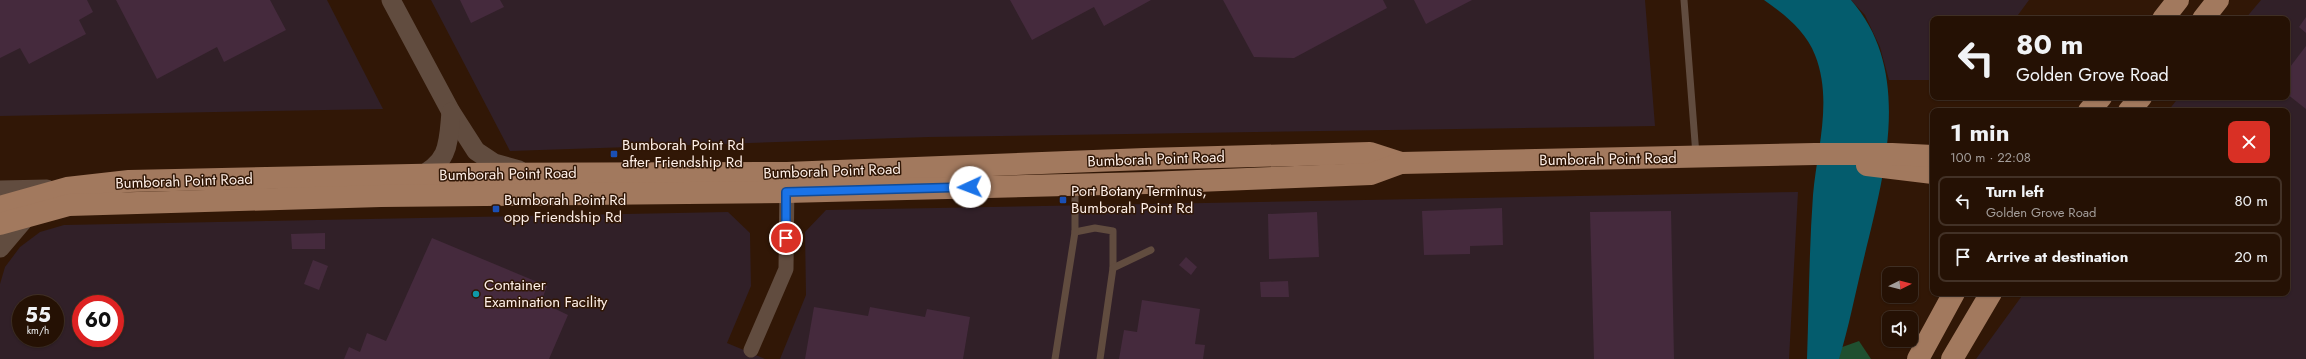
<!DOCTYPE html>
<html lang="en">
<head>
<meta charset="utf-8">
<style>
  :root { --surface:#251104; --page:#2d1a0e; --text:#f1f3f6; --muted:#a39d9a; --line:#423126 }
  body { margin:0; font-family:Jost,sans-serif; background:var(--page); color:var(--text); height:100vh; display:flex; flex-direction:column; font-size:15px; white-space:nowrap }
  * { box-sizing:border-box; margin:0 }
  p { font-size:13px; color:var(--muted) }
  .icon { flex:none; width:22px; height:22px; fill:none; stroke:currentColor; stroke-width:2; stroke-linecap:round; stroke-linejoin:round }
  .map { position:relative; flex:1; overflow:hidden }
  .sheet { position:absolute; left:1930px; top:108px; width:360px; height:188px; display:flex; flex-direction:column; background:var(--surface); border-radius:8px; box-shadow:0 1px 3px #0004,0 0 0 1px var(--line) }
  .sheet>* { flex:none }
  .top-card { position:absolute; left:1930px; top:16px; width:360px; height:84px; border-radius:8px; box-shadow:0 1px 3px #0004,0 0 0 1px var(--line); background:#251104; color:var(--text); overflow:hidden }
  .needle { width:26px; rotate:84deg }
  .tools { position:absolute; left:1882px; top:267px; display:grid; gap:8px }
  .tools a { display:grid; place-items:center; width:36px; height:36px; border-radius:8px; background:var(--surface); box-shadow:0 1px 3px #0004,0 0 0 1px var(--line); font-size:20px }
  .speed { position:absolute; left:12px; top:295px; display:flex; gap:8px; font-size:20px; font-weight:700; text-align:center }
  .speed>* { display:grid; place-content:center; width:52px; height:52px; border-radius:50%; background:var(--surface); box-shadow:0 1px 3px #0004,0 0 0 1px var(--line); line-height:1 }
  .speed small { font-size:10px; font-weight:400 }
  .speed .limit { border:6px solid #d22; background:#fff; color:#111 }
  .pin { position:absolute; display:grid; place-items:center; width:34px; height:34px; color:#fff; margin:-17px; border:2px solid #fff; border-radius:50%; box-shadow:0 1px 4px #0007 }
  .me { position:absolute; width:44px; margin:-22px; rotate:268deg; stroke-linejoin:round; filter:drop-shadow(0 0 3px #0008) }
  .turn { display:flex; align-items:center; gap:14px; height:84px; padding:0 20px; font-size:18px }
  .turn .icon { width:52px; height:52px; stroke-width:2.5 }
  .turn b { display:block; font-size:28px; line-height:34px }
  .round { display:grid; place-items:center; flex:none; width:42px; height:42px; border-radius:8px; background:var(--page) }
  .headline { display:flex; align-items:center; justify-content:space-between; height:68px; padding:0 20px }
  h1 { font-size:24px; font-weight:700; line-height:30px }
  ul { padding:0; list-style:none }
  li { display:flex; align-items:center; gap:12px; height:50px; margin:0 8px 6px; padding:0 12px; border:2px solid var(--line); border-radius:8px }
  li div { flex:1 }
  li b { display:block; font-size:15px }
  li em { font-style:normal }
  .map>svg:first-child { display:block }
  .industrial { fill:#312028; fill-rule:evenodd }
  .forest { fill:#1f5030 }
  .water { fill:#045c6d }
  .building { fill:#452a3d }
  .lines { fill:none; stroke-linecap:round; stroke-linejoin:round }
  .service { stroke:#614c3f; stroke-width:7 }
  .minor { stroke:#614c3f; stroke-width:15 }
  .tertiary { stroke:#614c3f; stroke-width:19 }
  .primary { stroke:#a2795e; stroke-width:22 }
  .route-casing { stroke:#114b97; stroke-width:10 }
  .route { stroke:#1a73e8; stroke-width:7 }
  .transit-dot { fill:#1a4fb4; stroke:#311706; stroke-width:1.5 }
  .culture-dot { fill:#0f9aa8; stroke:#311706; stroke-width:1.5 }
  .labels { text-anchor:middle; stroke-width:3; stroke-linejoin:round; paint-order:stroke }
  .poi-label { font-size:15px; fill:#feefe7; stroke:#311706; text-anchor:start }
  .street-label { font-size:15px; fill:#feefe7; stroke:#311706 }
</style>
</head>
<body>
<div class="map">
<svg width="2306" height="359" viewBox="0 0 2306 359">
  <rect width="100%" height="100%" fill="#311706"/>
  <g class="industrial">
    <polygon points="0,0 327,0 383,109 0,116"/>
    <polygon points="431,0 1645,0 1655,126 929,137 510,151"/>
    <polygon points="1851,0 2029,0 2015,19 1933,19 1933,80 1889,80 1880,47 1865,15"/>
    <polygon points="2261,0 2306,0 2306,359 1976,359 2024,293 2287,293 2287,111 2168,111 2179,97 2287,97 2287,19 2245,19"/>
    <polygon points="1798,192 1789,359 780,359 806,295 805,232 826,210"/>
    <path d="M728,212l22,21 1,53 -24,57 38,16h-765v-75l5,-17 15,-20 20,-15 24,-7zM21,304h34v34h-34zM81,304h34v34h-34z"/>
  </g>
  <polygon class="forest" points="1859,341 1871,359 1809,359"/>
  <path class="water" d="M1764,0h87c64,73 32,178 12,262 -8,32 -14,65 -24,97h-32c2,-54 2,-109 6,-164 4,-46 20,-95 2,-140 -9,-24 -31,-41 -51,-55z"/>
  <g class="building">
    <polygon points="0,0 87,0 93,12 79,20 86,34 29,64 20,48 0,58"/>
    <polygon points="116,0 270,0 286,30 224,62 217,47 157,79"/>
    <polygon points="460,0 500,0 504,7 471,23"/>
    <polygon points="1010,0 1151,0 1104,26 1094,7 1032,40"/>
    <polygon points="1223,0 1383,0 1387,8 1294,58 1254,57"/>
    <polygon points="1414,0 1472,0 1426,24"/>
    <polygon points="2306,17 2306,33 2299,27"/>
    <polygon points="2306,46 2306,109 2287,94 2287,71"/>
    <polygon points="1502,208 1503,245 1470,246 1470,254 1424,255 1422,211"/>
    <polygon points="1671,211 1674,359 1594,359 1590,212"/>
    <polygon points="1317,212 1319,257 1269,259 1268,214"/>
    <polygon points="325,233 325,249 292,249 291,234"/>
    <polygon points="432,238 547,286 541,302 568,315 549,359 344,359 349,347 360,352 367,333 386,341"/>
    <polygon points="1186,257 1197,267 1191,275 1179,265"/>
    <polygon points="313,260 328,266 319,290 304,284"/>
    <polygon points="1288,281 1289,297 1261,297 1260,282"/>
    <polygon points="1142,300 1200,309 1195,344 1205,345 1203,359 1119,359 1124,330 1137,332"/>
    <polygon points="814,307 868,316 870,307 925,317 927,309 970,317 963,359 805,359"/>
  </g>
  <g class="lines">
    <g class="service">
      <polyline points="1684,0 1696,155"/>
      <polyline points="1075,232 1095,228 1113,231 1113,268"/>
      <polyline points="1055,359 1075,232 1075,187"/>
      <polyline points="1100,359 1113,268 1151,250"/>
    </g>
    <polyline class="minor" points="751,350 786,269 787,182"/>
    <g class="tertiary">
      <polyline points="391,0 451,112 476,151 494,163 519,170"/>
      <path d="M418,177c32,-16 30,-33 33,-65"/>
      <polyline points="0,190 47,189"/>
      <polyline points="0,248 28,215"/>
    </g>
    <g class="primary">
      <polyline points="2163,19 2178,0"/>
      <polyline points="2203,19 2218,0"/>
      <polyline points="2089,111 2101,97"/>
      <polyline points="2129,111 2141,97"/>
      <polyline points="1867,165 1933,173"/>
      <polyline points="0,207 67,188 129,181 460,174 787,173 1145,159 1370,153 1401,163"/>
      <polyline points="0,224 69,205 381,196 786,192 1147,183 1371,174 1401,163 1815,154 1892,154 1933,156"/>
      <polyline points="1918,359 1954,293"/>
      <polyline points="1952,359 1991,293"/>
    </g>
  </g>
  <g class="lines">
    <g class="route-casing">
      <polyline id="route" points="786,238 786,192 970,187"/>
    </g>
    <use href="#route" class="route"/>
  </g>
  <g class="transit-dot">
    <rect x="610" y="150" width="8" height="8" rx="2"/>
    <rect x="1059" y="196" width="8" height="8" rx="2"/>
    <rect x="492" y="205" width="8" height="8" rx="2"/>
  </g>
  <circle class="culture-dot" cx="476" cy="294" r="4"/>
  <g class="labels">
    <g class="poi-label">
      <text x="622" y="150">Bumborah Point Rd<tspan x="622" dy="17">after Friendship Rd</tspan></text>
      <text x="1071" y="196">Port Botany Terminus,<tspan x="1071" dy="17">Bumborah Point Rd</tspan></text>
      <text x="504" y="205">Bumborah Point Rd<tspan x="504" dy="17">opp Friendship Rd</tspan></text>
      <text x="484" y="290">Container<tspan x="484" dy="17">Examination Facility</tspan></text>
    </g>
    <g class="street-label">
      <text transform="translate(1156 159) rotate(-2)" y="5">Bumborah Point Road</text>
      <text transform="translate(1608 159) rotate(-1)" y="5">Bumborah Point Road</text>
      <text transform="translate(832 171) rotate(-2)" y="5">Bumborah Point Road</text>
      <text transform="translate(508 174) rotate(-1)" y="5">Bumborah Point Road</text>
      <text transform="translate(184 181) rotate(-2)" y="5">Bumborah Point Road</text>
    </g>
  </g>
</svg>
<div class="tools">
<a><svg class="needle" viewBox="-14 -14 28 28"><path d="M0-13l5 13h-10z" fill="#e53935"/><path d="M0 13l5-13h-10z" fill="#a39d9a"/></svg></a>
<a><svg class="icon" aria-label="sound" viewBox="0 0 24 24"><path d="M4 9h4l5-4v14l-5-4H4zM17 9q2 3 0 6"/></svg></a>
</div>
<div class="speed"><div>55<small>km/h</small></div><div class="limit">60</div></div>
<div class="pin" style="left:786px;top:238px;background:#d93025"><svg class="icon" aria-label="arrive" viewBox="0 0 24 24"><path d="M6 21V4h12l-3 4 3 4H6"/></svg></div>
<svg class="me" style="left:970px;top:187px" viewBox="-20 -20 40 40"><circle r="19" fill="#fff"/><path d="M0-13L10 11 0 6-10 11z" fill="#1a73e8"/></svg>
<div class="top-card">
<div class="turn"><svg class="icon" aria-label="left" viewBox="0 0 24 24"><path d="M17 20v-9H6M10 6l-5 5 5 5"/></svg><div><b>80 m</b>Golden Grove Road</div></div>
</div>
<section class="sheet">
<div class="headline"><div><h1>1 min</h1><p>100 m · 22:08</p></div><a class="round" style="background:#d93025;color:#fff"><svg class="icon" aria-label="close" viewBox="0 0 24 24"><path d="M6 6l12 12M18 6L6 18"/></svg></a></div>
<ul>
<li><svg class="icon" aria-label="left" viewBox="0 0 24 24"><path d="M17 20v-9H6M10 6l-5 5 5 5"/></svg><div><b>Turn left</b><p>Golden Grove Road</p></div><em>80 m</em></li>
<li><svg class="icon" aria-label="arrive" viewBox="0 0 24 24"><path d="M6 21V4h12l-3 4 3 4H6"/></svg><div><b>Arrive at destination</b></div><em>20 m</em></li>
</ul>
</section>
</div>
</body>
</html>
